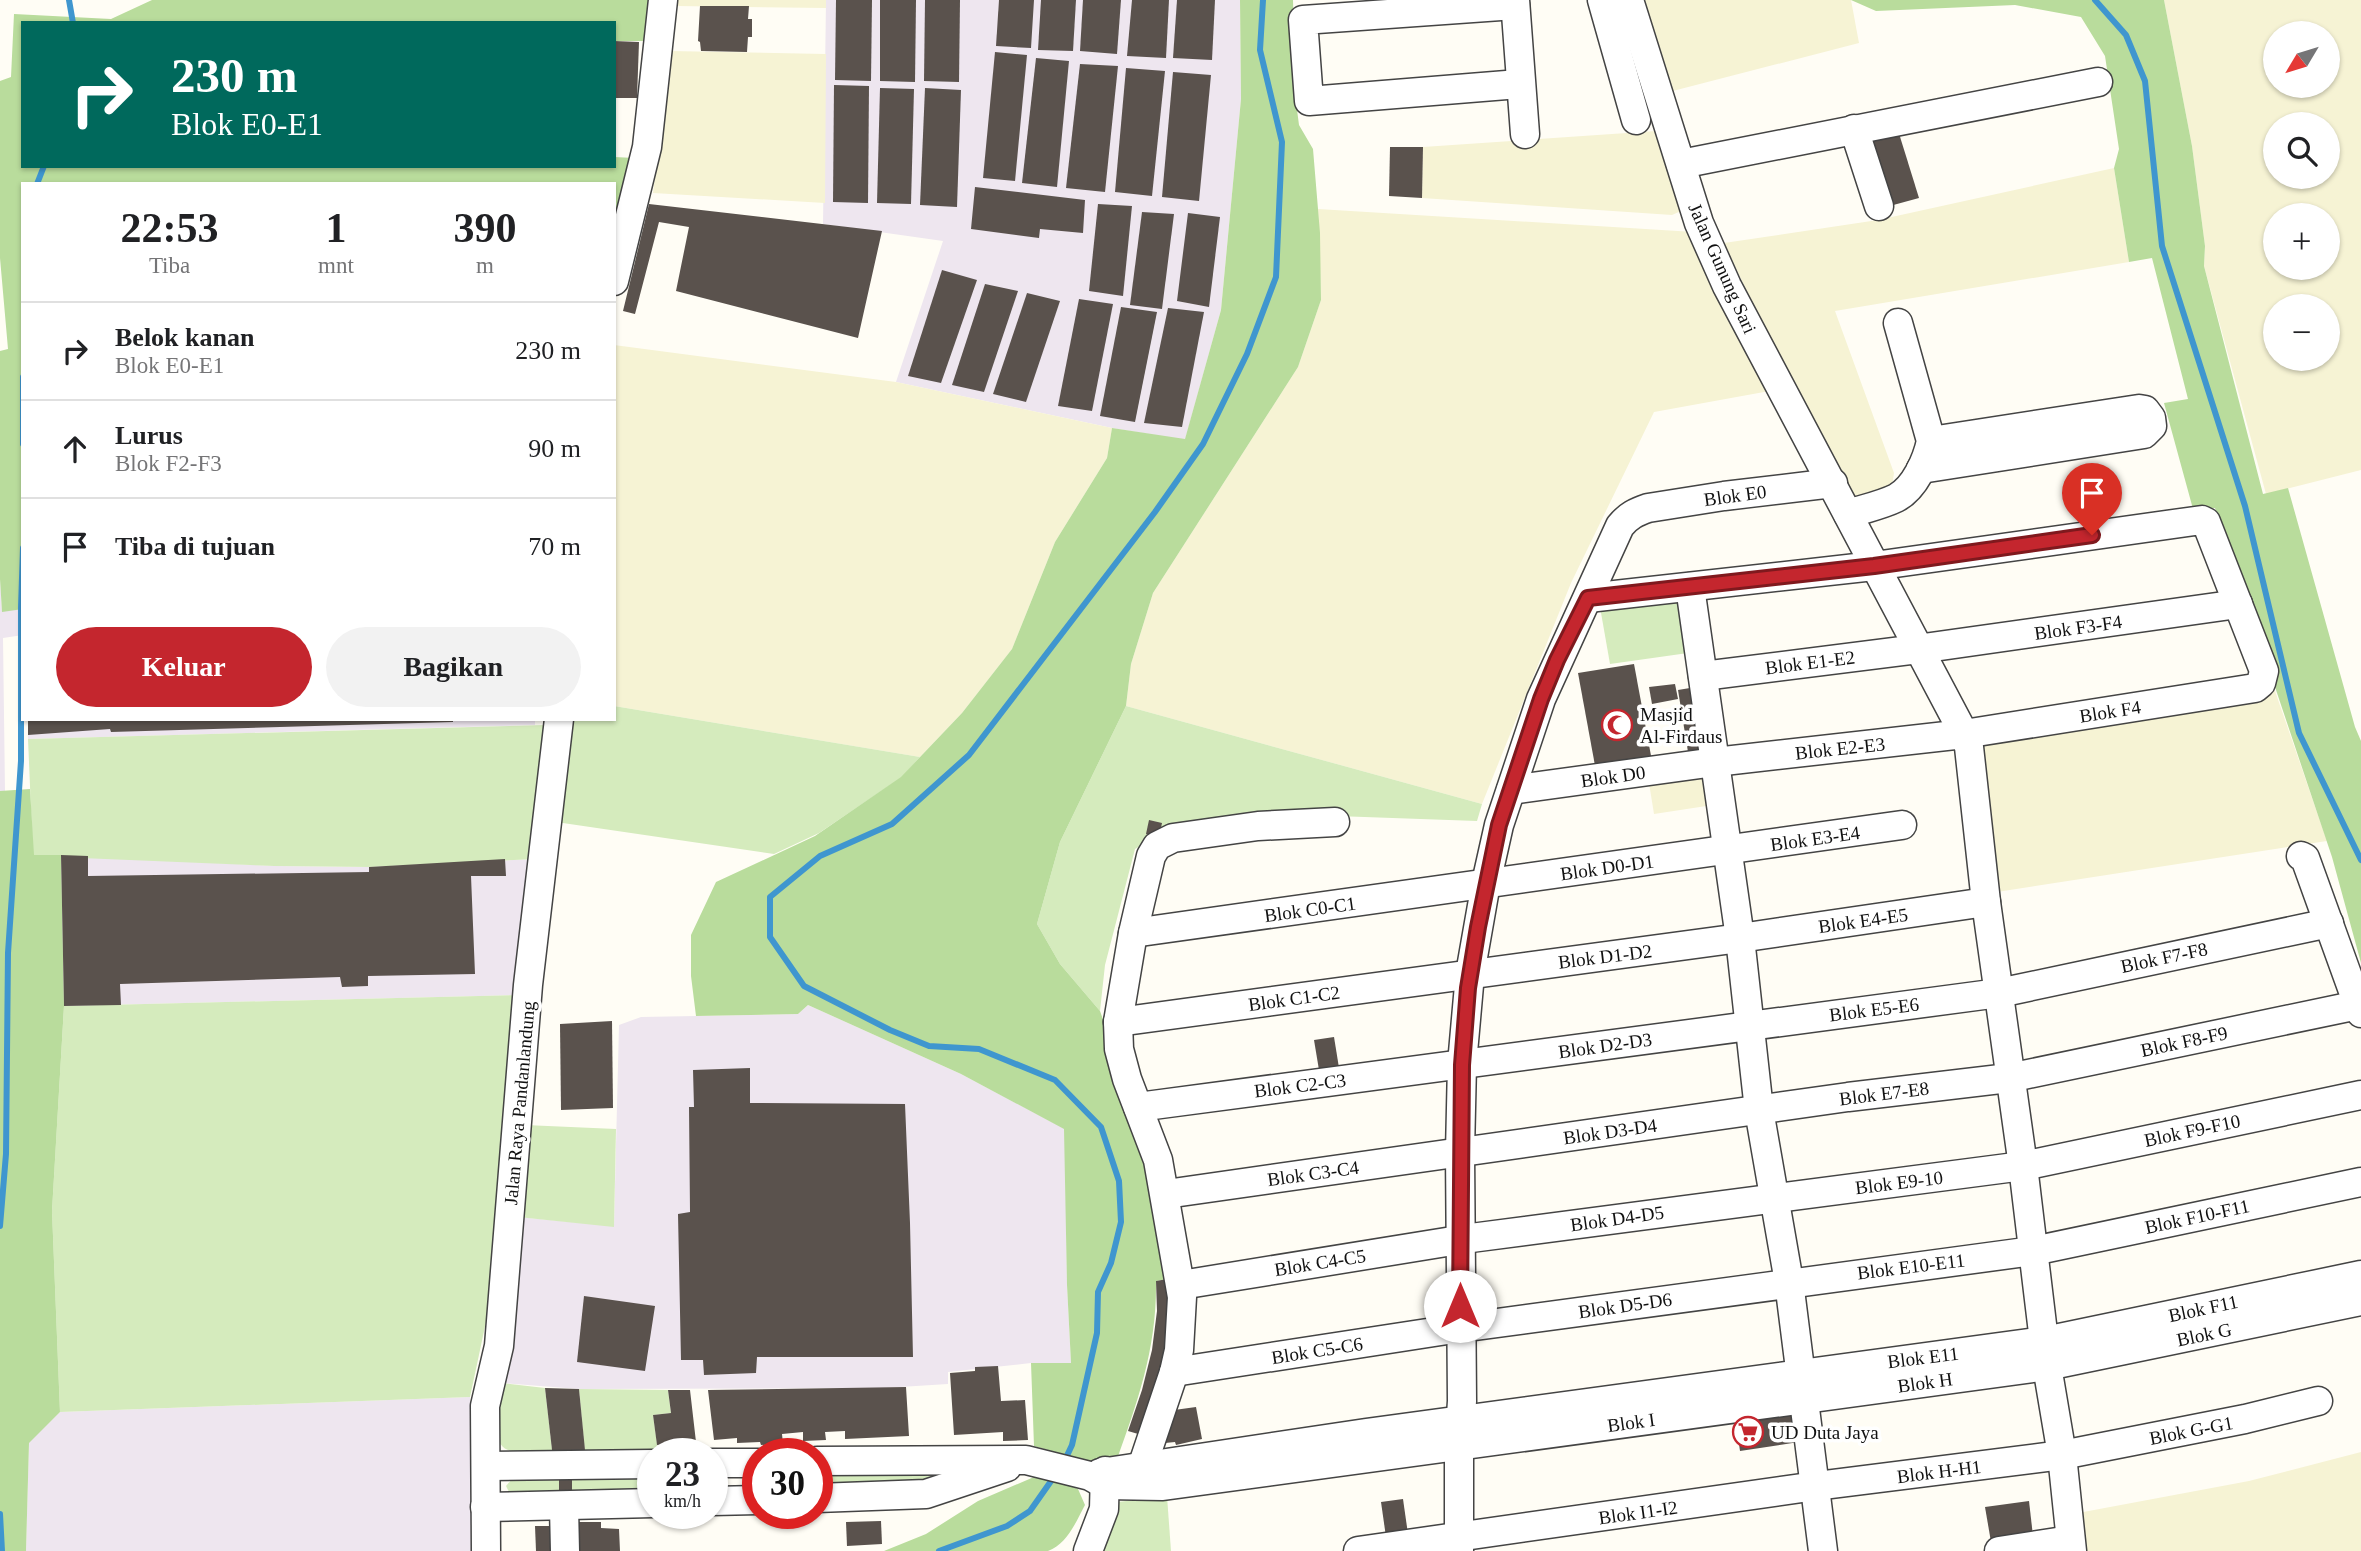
<!DOCTYPE html>
<html lang="id">
<head>
<meta charset="utf-8">
<style>
  :root { --surface:#fff; --page:#f2f2f2; --text:#202124; --muted:#757577; --line:#e0e0e0; --accent:#c4262e }
  body { margin:0; font-family:"Times New Roman",serif; background:var(--page); color:var(--text); height:100vh; display:flex; flex-direction:column; font-size:26px; white-space:nowrap }
  * { box-sizing:border-box; margin:0 }
  p { font-size:23px; color:var(--muted) }
  .icon { flex:none; width:38px; height:38px; fill:none; stroke:currentColor; stroke-width:2; stroke-linecap:round; stroke-linejoin:round }
  .map { position:relative; flex:1; overflow:hidden }
  .side { position:absolute; left:21px; top:182px; width:595px; height:539px; display:flex; flex-direction:column; background:var(--surface); border-radius:0px; box-shadow:0 2px 5px #0004 }
  .side>* { flex:none }
  .hud { position:absolute; left:21px; top:21px; width:595px; height:147px; border-radius:0px; box-shadow:0 2px 5px #0004; background:#00695c; color:#fff; overflow:hidden }
  .needle { width:46px; rotate:232deg }
  .fabs { position:absolute; left:2263px; top:21px; display:grid; gap:14px }
  .fabs a { display:grid; place-items:center; width:77px; height:77px; border-radius:50%; background:var(--surface); box-shadow:0 2px 5px #0004; font-size:35px }
  .speed { position:absolute; left:637px; top:1438px; display:flex; gap:14px; font-size:35px; font-weight:700; text-align:center }
  .speed>* { display:grid; place-content:center; width:91px; height:91px; border-radius:50%; background:var(--surface); box-shadow:0 2px 5px #0004; line-height:1 }
  .speed small { font-size:18px; font-weight:400 }
  .speed .limit { border:10px solid #d22; background:#fff; color:#111 }
  .pin { position:absolute; display:grid; place-items:center; width:60px; height:60px; color:#fff; margin:-72px -30px; border-radius:50% 50% 50% 0; rotate:-45deg; box-shadow:0 0 7px #0007 }
  .pin .icon { rotate:45deg }
  .me { position:absolute; width:77px; margin:-38px; rotate:0deg; stroke-linejoin:round; filter:drop-shadow(0 0 5px #0008) }
  .turn { display:flex; align-items:center; gap:24px; height:147px; padding:0 35px; font-size:32px }
  .turn .icon { width:91px; height:91px; stroke-width:2.5 }
  .turn b { display:block; font-size:49px; line-height:60px }
  .eta { display:flex; justify-content:space-evenly; align-items:center; height:119px; text-align:center }
  .eta b { font-size:42px; font-weight:700; line-height:49px }
  .action { display:flex; gap:14px; margin-top:auto; padding:14px 35px }
  .action a { flex:1; height:80px; border-radius:42px; background:var(--accent); color:#fff; font-size:28px; font-weight:700; line-height:80px; text-align:center }
  .action a+a { background:var(--page); color:var(--text) }
  ul { padding:0; list-style:none }
  li { display:flex; align-items:center; gap:21px; height:98px; padding:0 35px; border-top:2px solid var(--line) }
  li div { flex:1 }
  li b { display:block; font-size:26px }
  li em { font-style:normal }
  .map>svg:first-child { display:block }
  .industrial { fill:#eee6ef }
  .farmland { fill:#f6f3d4; fill-rule:evenodd }
  .green { fill:#d5ebbd }
  .forest { fill:#b9dc9c }
  .lines { fill:none; stroke-linecap:round; stroke-linejoin:round }
  .stream { stroke:#3f96cf; stroke-width:6 }
  .building { fill:#5a524d }
  .minor-casing { stroke:#444; stroke-width:31 }
  .minor { stroke:#fff; stroke-width:28 }
  .route-casing { stroke:#7f191e; stroke-width:18 }
  .route { stroke:#c4262e; stroke-width:12 }
  .labels { text-anchor:middle; stroke-width:7; stroke-linejoin:round; paint-order:stroke }
  .street-label { font-size:19px; fill:#111; stroke:#fff }
  .poi-label { font-size:19px; fill:#111; stroke:#fff; text-anchor:start }
</style>
</head>
<body>
<div class="map">
<svg width="2361" height="1551" viewBox="0 0 2361 1551">
  <rect width="100%" height="100%" fill="#fffdf5"/>
  <g class="industrial">
    <polygon points="826,0 1240,0 1241,99 1221,310 1185,440 1112,428 896,382 943,241 823,224"/>
    <polygon points="0,579 2,611 23,609 23,635 3,638 5,791 0,791"/>
    <polygon points="28,719 535,719 535,725 28,739"/>
    <polygon points="61,855 274,866 369,867 536,859 520,995 64,1006"/>
    <polygon points="808,1005 961,1074 1065,1129 1067,1285 1071,1363 1031,1363 948,1372 948,1384 884,1388 579,1389 501,1383 518,1217 614,1226 619,1025 641,1017 798,1014"/>
    <polygon points="470,1397 472,1551 26,1551 29,1442 60,1412"/>
  </g>
  <g class="farmland">
    <polygon points="676,0 826,0 826,8 676,6"/>
    <polygon points="1638,0 1851,0 1859,43 1665,93"/>
    <path d="M2164,0h197v470l-95,24 -62,-228 1,-20 -13,-100zM2275,33h53v53h-53zM2275,124h53v53h-53zM2275,215h53v53h-53zM2275,306h53v53h-53z"/>
    <polygon points="670,51 826,54 825,203 653,193"/>
    <polygon points="1656,131 1681,211 1672,215 1422,198 1423,147"/>
    <polygon points="2114,168 2129,262 1835,311 1894,473 1892,486 1853,500 1762,323 1724,243 1878,220"/>
    <polygon points="1318,209 1694,232 1775,390 1654,412 1571,583 1482,804 1126,706 1131,664 1153,593 1298,367 1321,300"/>
    <polygon points="614,345 896,382 1112,428 1107,458 1055,542 1012,649 962,713 920,757 614,706"/>
    <polygon points="2275,691 2327,841 1997,892 1975,741"/>
    <polygon points="1705,775 1713,805 1654,814 1649,783"/>
    <polygon points="2361,1452 2361,1551 2081,1551 2078,1513 2249,1481"/>
  </g>
  <g class="green">
    <polygon points="1680,596 1688,653 1610,664 1600,607"/>
    <polygon points="614,706 920,757 902,777 819,833 774,854 556,822 571,719 614,719"/>
    <polygon points="1126,706 1482,804 1477,821 1280,814 1170,828 1135,849 1105,965 1100,1011 1060,964 1037,924 1060,842"/>
    <polygon points="545,725 536,859 369,867 274,866 33,856 28,739"/>
    <polygon points="520,995 490,1303 470,1397 60,1412 52,1211 64,1006"/>
    <polygon points="525,1125 616,1129 614,1227 518,1217"/>
    <path d="M501,1383l44,5 7,62c-13,1 -31,5 -44,0 -20,-7 -9,-49 -7,-67z"/>
    <polygon points="579,1389 668,1390 671,1413 653,1415 658,1451 585,1453"/>
    <polygon points="817,1471 937,1474 936,1481 817,1488"/>
    <polygon points="653,1475 653,1492 514,1495 509,1492 506,1486 512,1479"/>
    <polygon points="1167,1496 1171,1551 1098,1551 1118,1502"/>
  </g>
  <g class="forest">
    <polygon points="152,0 652,0 645,41 614,41 614,23 23,23 23,166 614,166 614,157 635,158 614,233 614,184 23,184 23,609 2,612 0,579 0,351 8,349 0,258 0,81 11,77 14,14 111,19"/>
    <path d="M1240,0h53l3,102 3,23 14,24 7,84 1,67 -23,67 -145,226 -22,71 -5,42 -66,136 -23,82 23,40 40,47 51,142 22,125 -17,3c1,67 -18,120 -40,181l-19,2 -63,-18 -3,-83h40l-4,-78 -3,-156 -103,-55 -153,-69 -10,9 -102,2 -5,-40v-41l25,-53 99,-46 86,-59 61,-64 50,-64 43,-107 52,-84 5,-30 73,11 36,-129 20,-211z"/>
    <polygon points="1851,0 2164,0 2192,146 2205,246 2204,266 2263,494 2288,488 2355,727 2361,741 2361,963 2332,857 2215,508 2193,509 2164,403 2188,399 2152,258 2129,262 2114,168 2119,149 2105,56 2081,17 2015,5 1876,11"/>
    <polygon points="30,789 34,855 61,855 64,1006 52,1211 60,1412 29,1443 26,1551 0,1551 0,791"/>
    <path d="M1041,1474l37,15 7,16c-9,17 -18,39 -37,46h-164l42,-17 52,-33z"/>
  </g>
  <g class="lines">
    <g class="stream">
      <polyline points="69,0 73,23"/>
      <polyline points="2095,0 2126,35 2145,81 2162,246 2245,506 2299,733 2361,860"/>
      <polyline points="37,184 44,166"/>
      <polyline points="23,377 23,444"/>
      <polyline points="0,1226 6,1154 8,953 21,761 21,607 23,548"/>
      <polyline points="1064,1462 1072,1445 1097,1333 1098,1292 1111,1263 1121,1222 1119,1181 1101,1127 1055,1080 979,1049 929,1046 890,1030 804,986 770,937 770,897 820,856 892,824 969,755 1155,512 1203,444 1247,354 1276,277 1282,142 1260,50 1263,0"/>
      <polyline points="0,1514 2,1551"/>
      <polyline points="939,1551 1007,1526 1030,1511 1056,1474"/>
    </g>
  </g>
  <g class="building">
    <polygon points="836,0 872,0 871,81 835,80"/>
    <polygon points="880,0 916,0 915,82 880,81"/>
    <polygon points="925,0 960,0 959,82 924,81"/>
    <polygon points="999,0 1034,0 1031,48 996,46"/>
    <polygon points="1041,0 1076,0 1073,51 1038,50"/>
    <polygon points="1083,0 1121,0 1117,54 1080,51"/>
    <polygon points="1132,0 1169,0 1166,58 1127,56"/>
    <polygon points="1177,0 1215,0 1212,60 1173,58"/>
    <polygon points="700,6 749,6 748,19 752,19 752,37 748,37 747,52 701,51 700,42 698,41"/>
    <polygon points="614,41 639,42 637,98 614,98"/>
    <polygon points="995,52 1027,55 1015,181 983,178"/>
    <polygon points="1036,58 1069,61 1057,187 1022,183"/>
    <polygon points="1080,64 1118,66 1105,192 1066,188"/>
    <polygon points="1126,68 1165,71 1152,196 1115,192"/>
    <polygon points="1173,72 1211,75 1199,201 1162,197"/>
    <polygon points="834,85 869,86 868,203 833,202"/>
    <polygon points="880,88 914,89 911,204 877,203"/>
    <polygon points="925,88 961,90 957,207 920,205"/>
    <polygon points="1897,127 1919,198 1886,207 1862,135"/>
    <polygon points="1390,147 1423,147 1422,198 1389,196"/>
    <polygon points="975,187 1085,200 1083,233 1040,229 1039,238 971,229"/>
    <polygon points="649,204 882,231 858,338 676,291 689,227 659,222 635,314 623,311"/>
    <polygon points="1098,204 1132,206 1123,296 1089,291"/>
    <polygon points="1142,212 1174,214 1162,309 1130,305"/>
    <polygon points="1188,213 1220,217 1209,307 1177,301"/>
    <polygon points="942,270 977,280 941,383 908,376"/>
    <polygon points="985,284 1018,291 984,392 952,385"/>
    <polygon points="1027,293 1060,301 1026,402 993,394"/>
    <polygon points="1079,299 1113,304 1092,411 1058,406"/>
    <polygon points="1121,307 1157,312 1135,422 1100,416"/>
    <polygon points="1168,308 1204,312 1182,427 1144,423"/>
    <polygon points="1634,664 1652,761 1596,771 1578,673"/>
    <polygon points="1675,684 1678,699 1652,704 1649,687"/>
    <polygon points="1690,688 1700,750 1688,752 1678,690"/>
    <polygon points="28,719 453,719 453,722 111,732 110,729 28,735"/>
    <polygon points="1149,820 1162,823 1159,837 1146,834"/>
    <polygon points="61,855 88,856 88,876 369,872 369,867 505,859 506,876 471,876 475,974 368,976 368,986 342,987 340,977 120,984 121,1005 64,1006"/>
    <polygon points="612,1021 613,1108 561,1110 560,1024"/>
    <polygon points="1334,1037 1340,1074 1320,1076 1314,1040"/>
    <polygon points="750,1068 750,1103 905,1104 910,1223 913,1357 757,1357 756,1373 704,1375 703,1360 681,1360 678,1214 690,1212 689,1107 694,1107 693,1070"/>
    <polygon points="1173,1278 1175,1321 1145,1436 1128,1431 1142,1390 1152,1350 1157,1311 1156,1281"/>
    <polygon points="584,1296 655,1306 645,1371 577,1362"/>
    <polygon points="998,1366 1001,1401 1025,1400 1028,1440 1003,1441 1003,1432 954,1435 950,1373 975,1371 975,1367"/>
    <polygon points="906,1387 909,1436 845,1439 845,1431 825,1432 826,1440 803,1441 803,1432 782,1434 783,1444 761,1445 760,1442 737,1443 737,1438 714,1440 708,1390"/>
    <polygon points="545,1388 579,1389 585,1450 552,1450"/>
    <polygon points="668,1390 690,1390 696,1442 657,1445 653,1415 671,1413"/>
    <polygon points="1196,1407 1202,1439 1176,1445 1175,1442 1165,1443 1167,1411"/>
    <polygon points="1794,1410 1799,1442 1740,1451 1735,1416"/>
    <rect x="559" y="1479" width="13" height="13"/>
    <polygon points="1403,1499 1408,1534 1386,1537 1381,1502"/>
    <polygon points="2029,1501 2033,1536 1991,1542 1985,1507"/>
    <polygon points="881,1521 882,1544 847,1546 846,1522"/>
    <polygon points="574,1522 601,1522 601,1528 619,1529 620,1551 578,1551"/>
    <polygon points="535,1526 560,1526 561,1551 536,1551"/>
  </g>
  <g class="lines">
    <g class="minor-casing">
      <g id="minor">
        <polyline points="1515,0 1525,134"/>
        <polyline points="1602,0 1636,120"/>
        <polyline points="1629,0 1699,223 1727,286 1964,734 1969,747 1986,902 2023,1166 2047,1366 2062,1455 2072,1551"/>
        <polyline points="1515,5 1303,20 1309,101 1519,84"/>
        <polyline points="1854,129 1879,206"/>
        <polyline points="1681,164 2098,82"/>
        <polyline points="614,281 647,147 663,0"/>
        <polyline points="1921,469 2144,434 2152,426 2151,418 2145,410 2139,409 1931,441"/>
        <path d="M1848,514c15,-5 34,-9 48,-16 19,-10 31,-38 35,-57l-33,-118"/>
        <polyline points="1690,587 1740,938 1759,1110 1789,1282 1823,1551"/>
        <polyline points="1703,676 1918,649 2238,604"/>
        <polyline points="1511,790 1715,762 1964,734 2255,688 2261,683 2264,671 2206,522 2202,520 1874,566 1588,598"/>
        <polyline points="2301,856 2305,858 2361,1013"/>
        <polyline points="1133,933 1902,825"/>
        <polyline points="1118,1022 1740,938 1986,902"/>
        <polyline points="1138,1107 1999,993 2329,923"/>
        <polyline points="1166,1194 1848,1097 2009,1078 2358,1005"/>
        <polyline points="1181,1285 1471,1238 2023,1166 2361,1095"/>
        <polyline points="1174,1372 1460,1328 2033,1251 2361,1182"/>
        <polyline points="817,1461 1026,1460 1090,1476 1106,1485 1163,1486 2047,1366 2361,1301"/>
        <polyline points="712,1463 758,1463"/>
        <polyline points="486,1466 653,1464"/>
        <polyline points="1142,1467 1174,1372 1179,1350 1182,1297 1158,1160 1127,1079 1119,1049 1118,1022 1133,933 1151,856 1157,846 1173,838 1258,826 1335,822"/>
        <polyline points="1100,1473 1366,1433 2045,1341 2361,1275"/>
        <polyline points="817,1498 926,1494 1007,1467"/>
        <polyline points="712,1501 758,1500"/>
        <polyline points="485,1507 653,1503"/>
        <polyline points="564,1507 565,1551"/>
        <polyline points="486,1551 485,1406 499,1346 528,985 559,719"/>
        <polyline points="1088,1551 1104,1509 1105,1471"/>
        <polyline points="1358,1551 1816,1486 2062,1455 2245,1419 2318,1401"/>
        <path d="M1459,1551v-106l3,-44 -2,-249 2,-88 8,-90 16,-91 13,-58 42,-126 79,-173c8,-10 16,-14 28,-18l76,-12 109,-13"/>
        <polyline points="1999,1551 2070,1540"/>
      </g>
    </g>
    <use href="#minor" class="minor"/>
  </g>
  <g class="lines">
    <g class="route-casing">
      <polyline id="route" points="1460,1306 1462,1065 1468,988 1478,927 1499,825 1541,699 1557,660 1588,598 1874,566 2092,535"/>
    </g>
    <use href="#route" class="route"/>
  </g>
  <defs>
    <g id="mosque-ring" transform="scale(1.575)"><circle r="9.5" fill="#fff" stroke="#c4262e" stroke-width="1.5"/><path d="M3.5-4.9A6 6 0 1 0 3.5 4.9A5 5 0 1 1 3.5-4.9Z" fill="#c4262e"/></g>
    <g id="supermarket-ring" transform="scale(1.575)"><circle r="9.5" fill="#fff" stroke="#c4262e" stroke-width="1.5"/><path d="M-6-5.5h2.5l.6 2H6L4.5 2H-2.5L-4.4-4H-6ZM-1.5 3.2a1.3 1.3 0 1 0 .1 0ZM3 3.2a1.3 1.3 0 1 0 .1 0Z" fill="#c4262e"/></g>
  </defs>
  <g fill-rule="evenodd">
    <use href="#mosque-ring" x="1617" y="725"/>
    <use href="#supermarket-ring" x="1748" y="1432"/>
  </g>
  <g class="labels">
    <g class="street-label">
      <text transform="translate(1723 268) rotate(66)" y="7">Jalan Gunung Sari</text>
      <text transform="translate(1735 495) rotate(-8)" y="7">Blok E0</text>
      <text transform="translate(2078 627) rotate(-8)" y="7">Blok F3-F4</text>
      <text transform="translate(1810 662) rotate(-7)" y="7">Blok E1-E2</text>
      <text transform="translate(2110 711) rotate(-9)" y="7">Blok F4</text>
      <text transform="translate(1840 748) rotate(-6)" y="7">Blok E2-E3</text>
      <text transform="translate(1613 776) rotate(-8)" y="7">Blok D0</text>
      <text transform="translate(1815 838) rotate(-8)" y="7">Blok E3-E4</text>
      <text transform="translate(1607 867) rotate(-8)" y="7">Blok D0-D1</text>
      <text transform="translate(1310 909) rotate(-8)" y="7">Blok C0-C1</text>
      <text transform="translate(1863 920) rotate(-8)" y="7">Blok E4-E5</text>
      <text transform="translate(1605 956) rotate(-7)" y="7">Blok D1-D2</text>
      <text transform="translate(2164 957) rotate(-12)" y="7">Blok F7-F8</text>
      <text transform="translate(1294 998) rotate(-8)" y="7">Blok C1-C2</text>
      <text transform="translate(1874 1009) rotate(-7)" y="7">Blok E5-E6</text>
      <text transform="translate(2184 1041) rotate(-12)" y="7">Blok F8-F9</text>
      <text transform="translate(1605 1045) rotate(-8)" y="7">Blok D2-D3</text>
      <text transform="translate(1300 1085) rotate(-7)" y="7">Blok C2-C3</text>
      <text transform="translate(1884 1093) rotate(-7)" y="7">Blok E7-E8</text>
      <text transform="translate(519 1103) rotate(-85)" y="7">Jalan Raya Pandanlandung</text>
      <text transform="translate(2192 1130) rotate(-12)" y="7">Blok F9-F10</text>
      <text transform="translate(1610 1131) rotate(-8)" y="7">Blok D3-D4</text>
      <text transform="translate(1313 1173) rotate(-8)" y="7">Blok C3-C4</text>
      <text transform="translate(1899 1182) rotate(-7)" y="7">Blok E9-10</text>
      <text transform="translate(2197 1216) rotate(-12)" y="7">Blok F10-F11</text>
      <text transform="translate(1617 1218) rotate(-8)" y="7">Blok D4-D5</text>
      <text transform="translate(1320 1262) rotate(-9)" y="7">Blok C4-C5</text>
      <text transform="translate(1911 1266) rotate(-7)" y="7">Blok E10-E11</text>
      <text transform="translate(1625 1305) rotate(-8)" y="7">Blok D5-D6</text>
      <text transform="translate(2203 1308) rotate(-12)" y="7">Blok F11</text>
      <text transform="translate(2204 1334) rotate(-12)" y="7">Blok G</text>
      <text transform="translate(1317 1350) rotate(-9)" y="7">Blok C5-C6</text>
      <text transform="translate(1923 1357) rotate(-7)" y="7">Blok E11</text>
      <text transform="translate(1925 1382) rotate(-8)" y="7">Blok H</text>
      <text transform="translate(1631 1422) rotate(-8)" y="7">Blok I</text>
      <text transform="translate(2191 1430) rotate(-11)" y="7">Blok G-G1</text>
      <text transform="translate(1939 1471) rotate(-7)" y="7">Blok H-H1</text>
      <text transform="translate(1638 1512) rotate(-8)" y="7">Blok I1-I2</text>
    </g>
    <g class="poi-label">
      <text x="1640" y="721">Masjid<tspan x="1640" dy="22">Al-Firdaus</tspan></text>
      <text x="1771" y="1439">UD Duta Jaya</text>
    </g>
  </g>
</svg>
<div class="fabs">
<a><svg class="needle" viewBox="-14 -14 28 28"><path d="M0-13l5 13h-10z" fill="#e53935"/><path d="M0 13l5-13h-10z" fill="#757577"/></svg></a>
<a><svg class="icon" aria-label="search" viewBox="0 0 24 24"><circle cx="10" cy="10" r="6"/><path d="M15 15l6 6"/></svg></a>
<a>+</a>
<a>−</a>
</div>
<div class="speed"><div>23<small>km/h</small></div><div class="limit">30</div></div>
<div class="pin" style="left:2092px;top:535px;background:#d93025"><svg class="icon" aria-label="arrive" viewBox="0 0 24 24"><path d="M6 21V4h12l-3 4 3 4H6"/></svg></div>
<svg class="me" style="left:1460px;top:1306px" viewBox="-20 -20 40 40"><circle r="19" fill="#fff"/><path d="M0-13L10 11 0 6-10 11z" fill="#c4262e"/></svg>
<div class="hud">
<div class="turn"><svg class="icon" aria-label="right" viewBox="0 0 24 24"><path d="M7 20v-9h11M14 6l5 5-5 5"/></svg><div><b>230 m</b>Blok E0-E1</div></div>
</div>
<section class="side">
<div class="eta">
<div><b>22:53</b><p>Tiba</p></div>
<div><b>1</b><p>mnt</p></div>
<div><b>390</b><p>m</p></div>
</div>
<ul>
<li><svg class="icon" aria-label="right" viewBox="0 0 24 24"><path d="M7 20v-9h11M14 6l5 5-5 5"/></svg><div><b>Belok kanan</b><p>Blok E0-E1</p></div><em>230 m</em></li>
<li><svg class="icon" aria-label="ahead" viewBox="0 0 24 24"><path d="M12 20V5M6 11l6-6 6 6"/></svg><div><b>Lurus</b><p>Blok F2-F3</p></div><em>90 m</em></li>
<li><svg class="icon" aria-label="arrive" viewBox="0 0 24 24"><path d="M6 21V4h12l-3 4 3 4H6"/></svg><div><b>Tiba di tujuan</b></div><em>70 m</em></li>
</ul>
<div class="action"><a>Keluar</a><a>Bagikan</a></div>
</section>
</div>
</body>
</html>
